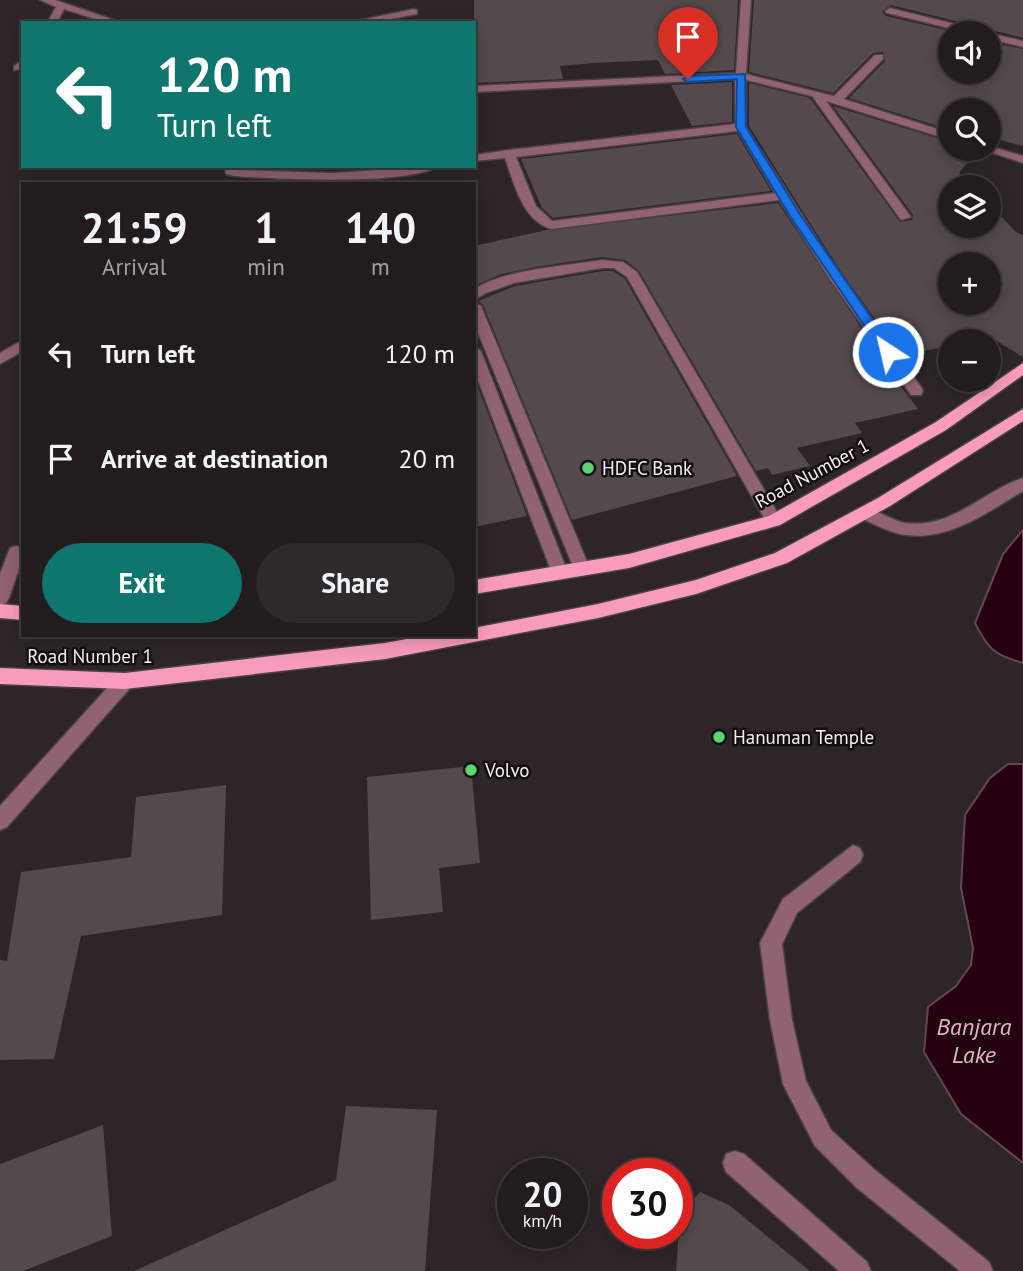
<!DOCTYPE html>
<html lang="en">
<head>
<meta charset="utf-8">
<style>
  :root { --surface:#221c1e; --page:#2e292b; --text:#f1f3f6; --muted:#a2a1a4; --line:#3f3a3c; --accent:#0f766e }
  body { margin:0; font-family:"PT Sans",sans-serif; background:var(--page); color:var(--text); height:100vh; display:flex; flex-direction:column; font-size:26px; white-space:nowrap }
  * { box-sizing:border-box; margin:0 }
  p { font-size:23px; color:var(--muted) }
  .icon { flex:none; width:38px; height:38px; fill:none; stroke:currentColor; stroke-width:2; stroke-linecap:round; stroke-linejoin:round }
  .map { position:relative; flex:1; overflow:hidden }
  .sheet { position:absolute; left:21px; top:182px; width:455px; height:455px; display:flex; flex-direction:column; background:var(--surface); border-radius:0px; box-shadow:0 4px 18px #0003,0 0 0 2px var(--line) }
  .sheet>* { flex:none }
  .banner { position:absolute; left:21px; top:21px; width:455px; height:147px; border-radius:0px; box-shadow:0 4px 18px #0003,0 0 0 2px var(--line); background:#0f766e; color:#fff; overflow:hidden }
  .fabs { position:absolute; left:938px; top:21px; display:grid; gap:14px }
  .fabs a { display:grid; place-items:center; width:63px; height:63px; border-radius:50%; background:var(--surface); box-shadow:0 4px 18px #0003,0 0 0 2px var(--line); font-size:35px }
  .speed { position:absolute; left:497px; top:1158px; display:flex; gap:14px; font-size:35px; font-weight:700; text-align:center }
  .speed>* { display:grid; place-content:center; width:91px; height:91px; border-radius:50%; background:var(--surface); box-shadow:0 4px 18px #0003,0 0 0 2px var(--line); line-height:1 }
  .speed small { font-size:18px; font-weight:400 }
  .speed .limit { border:10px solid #d22; background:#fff; color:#111 }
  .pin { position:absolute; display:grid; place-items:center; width:60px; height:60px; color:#fff; margin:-72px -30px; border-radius:50% 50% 50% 0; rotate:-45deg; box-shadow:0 0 7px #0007 }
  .pin .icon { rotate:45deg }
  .me { position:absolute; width:77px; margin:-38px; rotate:325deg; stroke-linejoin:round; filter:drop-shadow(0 0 5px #0008) }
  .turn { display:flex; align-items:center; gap:24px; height:147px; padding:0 21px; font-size:32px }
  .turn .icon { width:91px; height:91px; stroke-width:2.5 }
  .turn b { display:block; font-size:49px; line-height:60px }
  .eta { display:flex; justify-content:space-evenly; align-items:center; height:119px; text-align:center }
  .eta b { font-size:42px; font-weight:700; line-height:49px }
  .primary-button { display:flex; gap:14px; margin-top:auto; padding:14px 21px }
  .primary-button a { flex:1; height:80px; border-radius:42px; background:var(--accent); color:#fff; font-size:28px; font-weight:700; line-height:80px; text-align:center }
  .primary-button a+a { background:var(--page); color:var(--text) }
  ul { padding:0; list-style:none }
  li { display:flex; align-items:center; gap:21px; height:105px; padding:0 21px }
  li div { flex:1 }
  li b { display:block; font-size:26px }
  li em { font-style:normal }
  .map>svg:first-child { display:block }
  .water { fill:#270010; stroke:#644753; stroke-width:2 }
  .building { fill:#544a4d; fill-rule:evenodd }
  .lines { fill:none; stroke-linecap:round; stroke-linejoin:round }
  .lane-casing { stroke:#494144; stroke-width:3 }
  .street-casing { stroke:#494144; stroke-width:3 }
  .primary-casing { stroke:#494144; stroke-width:3 }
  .lane { fill:#906272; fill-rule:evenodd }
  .street { fill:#906272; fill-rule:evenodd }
  .primary { fill:#f89bbc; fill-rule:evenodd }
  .route { fill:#1a73e8; stroke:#114b97; stroke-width:2 }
  .poi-dot { fill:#5ad56f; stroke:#130f10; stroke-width:2.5 }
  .labels { text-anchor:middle; stroke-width:5; stroke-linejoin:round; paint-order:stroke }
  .poi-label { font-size:19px; fill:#f4eef0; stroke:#130f10; text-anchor:start }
  .street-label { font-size:19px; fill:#f4eef0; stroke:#130f10 }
  .near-water-label { font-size:24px; font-style:italic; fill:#fea6c5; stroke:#130f10 }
</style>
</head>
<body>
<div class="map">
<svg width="1023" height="1271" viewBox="0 0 1023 1271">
  <rect width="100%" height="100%" fill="#2d2528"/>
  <g class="water">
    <path d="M1023,530v133c-29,-8 -35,-14 -48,-40l28,-69z"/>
    <polygon points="1008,764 1023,764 1023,1163 961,1114 924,1052 928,1007 956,986 971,965 973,948 961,888 965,815 990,778"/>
  </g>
  <g class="building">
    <polygon points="474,0 738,0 734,70 665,74 658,60 593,63 560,66 563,79 474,83"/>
    <polygon points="754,0 1023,0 1023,38 891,5 882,11 886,16 959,33 950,33 950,72 989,72 989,42 1023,49 1023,146 989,137 989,110 950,110 950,130 849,98 885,61 883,52 873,53 833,93 749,72"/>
    <polygon points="732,82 732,122 692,126 671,85"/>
    <path d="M749,83l61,15 90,124 12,-2 1,-5 -80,-109 117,36v7h28l-19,24 14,14h-23v39h39v-22l27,28 7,3v122l-26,-16h-47v5l-49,9 -60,-83 -92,-146zM950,264h39v39h-39z"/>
    <polygon points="737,134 771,191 553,218 542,208 521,159"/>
    <polygon points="778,203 882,359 880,359 918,409 855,423 862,433 797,448 810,466 772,475 768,468 756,471 639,271 625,260 602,257 536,267 502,274 474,286 474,246 547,230"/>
    <polygon points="602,271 613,271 625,279 737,476 572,520 483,305 478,301 515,286"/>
    <polygon points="476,382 527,516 474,527 474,383"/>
    <polygon points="471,766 480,863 439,868 443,912 371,920 367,777"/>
    <polygon points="226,785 222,915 81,936 54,1059 0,1060 0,960 7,961 21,872 131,857 136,797"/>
    <polygon points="346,1106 437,1110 425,1271 134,1271 336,1180"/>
    <polygon points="103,1125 112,1236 23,1271 0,1271 0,1164"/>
    <polygon points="700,1192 729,1205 810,1271 676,1271 680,1213"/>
  </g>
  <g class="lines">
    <g class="lane-casing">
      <g id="lane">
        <polygon points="23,340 23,351 0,364 0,353"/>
        <polygon points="474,346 481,351 568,573 566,578 554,578 552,573 474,370"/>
        <path d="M1023,478v13c-35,21 -74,50 -117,44 -16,-2 -32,-11 -47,-18l-2,-4 8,-6c14,4 27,14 41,16 47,6 76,-32 117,-45z"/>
        <polygon points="16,546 22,548 23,557 9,598 6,603 0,605 0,574 10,548"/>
      </g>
    </g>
    <g class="street-casing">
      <g id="street">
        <polygon points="40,0 55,0 123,23 107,23 64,9 57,23 47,23 56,7"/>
        <path d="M741,0h10l-5,74 88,22 41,-41h8v4l-39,40 106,34v7l-124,-39 85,116 -10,3 -89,-124 -66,-16v47l93,146 82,114 2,4 -2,4h-10l-82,-117 -50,-78 -228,29c-29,-9 -37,-46 -46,-71l-31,3v-6l35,-5 226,-26v-45l-261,13v-6l262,-13zM738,131l37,62 -223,28 -16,-15 -20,-49z"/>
        <polygon points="890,8 983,31 985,33 969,33 887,13 885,11"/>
        <polygon points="414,9 417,10 417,14 369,23 346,23"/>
        <polygon points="988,33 989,33 1023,41 1023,47 989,39"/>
        <polygon points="23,60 23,69 14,70 14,66"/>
        <polygon points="989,146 1023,156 1023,163 981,149 989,149"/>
        <path d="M225,166h12l-1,4 97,3 105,-7c-30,20 -164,13 -204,10l-8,-2z"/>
        <path d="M602,260l21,2 14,10 143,245 2,4 -2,4h-12l-141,-248 -13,-9h-12l-88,15 -28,10 -12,7v-11c33,-20 90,-23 128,-29z"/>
        <polygon points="474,302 481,306 590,569 588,574 576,574 574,569 474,323"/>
        <polygon points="125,673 131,675 134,681 131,687 7,827 0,830 0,806 119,675"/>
        <polygon points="853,845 860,848 863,855 860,862 797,913 782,944 792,1020 806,1081 831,1130 875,1170 989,1262 993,1271 960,1271 857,1188 815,1146 783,1084 770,1020 760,943 783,899"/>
        <polygon points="735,1151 744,1154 867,1262 871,1271 839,1271 726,1172 723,1163 726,1154"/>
      </g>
    </g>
    <g class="primary-casing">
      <g id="primary">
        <polygon points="1023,363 1023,375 946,430 780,525 629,568 474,594 474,580 629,554 769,516 936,422"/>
        <polygon points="1023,409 1023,421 890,506 787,563 696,594 598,618 385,659 125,689 0,684 0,668 125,673 385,643 429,635 474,635 474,628 598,604 696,580 775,553 878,498"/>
        <polygon points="0,604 23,606 23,620 0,618"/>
      </g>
    </g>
    <use href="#lane" class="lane"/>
    <use href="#street" class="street"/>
    <use href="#primary" class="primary"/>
  </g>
  <polygon class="route" points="745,74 746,127 801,216 893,349 893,355 884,355 790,216 736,127 737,79 688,82 683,79 688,76"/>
  <g class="poi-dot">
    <circle cx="588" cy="468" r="7"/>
    <circle cx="719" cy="737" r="7"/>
    <circle cx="471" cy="770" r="7"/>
  </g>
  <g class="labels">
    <g class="poi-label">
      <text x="602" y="475">HDFC Bank</text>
      <text x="733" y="744">Hanuman Temple</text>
      <text x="485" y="777">Volvo</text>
    </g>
    <g class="street-label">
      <text transform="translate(812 473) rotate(-28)" y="7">Road Number 1</text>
      <text x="90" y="663">Road Number 1</text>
    </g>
    <g class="near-water-label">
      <text x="974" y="1035">Banjara<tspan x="974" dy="28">Lake</tspan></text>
    </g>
  </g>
</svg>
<div class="fabs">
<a><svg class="icon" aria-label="sound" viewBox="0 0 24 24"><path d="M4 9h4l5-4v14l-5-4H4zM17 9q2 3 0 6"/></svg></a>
<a><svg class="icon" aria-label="search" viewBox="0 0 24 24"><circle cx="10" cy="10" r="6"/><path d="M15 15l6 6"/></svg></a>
<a><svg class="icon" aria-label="layers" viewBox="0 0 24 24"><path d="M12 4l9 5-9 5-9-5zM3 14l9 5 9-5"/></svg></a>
<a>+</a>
<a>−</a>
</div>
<div class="speed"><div>20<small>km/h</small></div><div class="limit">30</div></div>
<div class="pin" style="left:688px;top:79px;background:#d93025"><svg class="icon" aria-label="arrive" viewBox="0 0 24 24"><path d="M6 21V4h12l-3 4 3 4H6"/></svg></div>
<svg class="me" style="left:888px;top:352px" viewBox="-20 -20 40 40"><circle r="17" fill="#1a73e8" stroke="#fff" stroke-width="3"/><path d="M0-11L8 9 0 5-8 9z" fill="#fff"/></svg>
<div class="banner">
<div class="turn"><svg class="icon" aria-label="left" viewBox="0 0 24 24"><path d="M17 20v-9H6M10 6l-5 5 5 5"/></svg><div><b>120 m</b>Turn left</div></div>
</div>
<section class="sheet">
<div class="eta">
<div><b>21:59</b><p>Arrival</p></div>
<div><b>1</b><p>min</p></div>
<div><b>140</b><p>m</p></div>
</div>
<ul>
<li><svg class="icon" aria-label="left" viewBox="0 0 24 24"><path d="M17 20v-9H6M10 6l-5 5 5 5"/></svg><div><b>Turn left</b></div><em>120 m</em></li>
<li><svg class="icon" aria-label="arrive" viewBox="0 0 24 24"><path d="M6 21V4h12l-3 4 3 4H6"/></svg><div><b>Arrive at destination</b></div><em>20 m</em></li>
</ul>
<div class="primary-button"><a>Exit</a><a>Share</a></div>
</section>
</div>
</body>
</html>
